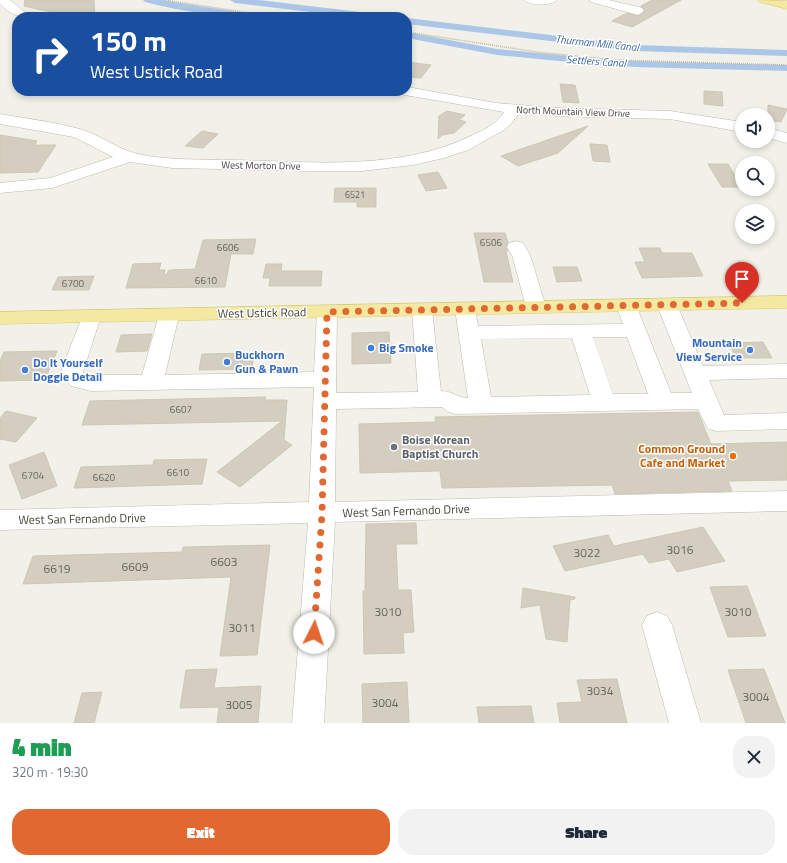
<!DOCTYPE html>
<html lang="en">
<head>
<meta charset="utf-8">
<style>
  :root { --surface:#fff; --page:#f2f2f3; --text:#1f2937; --muted:#747a83; --accent:#e26831 }
  body { margin:0; font-family:"Titillium Web",sans-serif; background:var(--page); color:var(--text); height:100vh; display:flex; flex-direction:column; font-size:15px; white-space:nowrap }
  * { box-sizing:border-box; margin:0 }
  p { font-size:13px; color:var(--muted) }
  .icon { flex:none; width:22px; height:22px; fill:none; stroke:currentColor; stroke-width:2; stroke-linecap:round; stroke-linejoin:round }
  .map { position:relative; height:723px; overflow:hidden }
  .drawer { display:flex; flex-direction:column; background:var(--surface); flex:1 }
  .drawer>* { flex:none }
  .hud { position:absolute; left:12px; top:12px; width:400px; height:84px; border-radius:16px; box-shadow:0 2px 6px #0003; background:#1a4fa0; color:#fff; overflow:hidden }
  .tools { position:absolute; left:735px; top:108px; display:grid; gap:8px }
  .tools a { display:grid; place-items:center; width:40px; height:40px; border-radius:50%; background:var(--surface); box-shadow:0 2px 6px #0003; font-size:20px }
  .pin { position:absolute; display:grid; place-items:center; width:34px; height:34px; color:#fff; margin:-41px -17px; border-radius:50% 50% 50% 0; rotate:-45deg; box-shadow:0 0 4px #0007 }
  .pin .icon { rotate:45deg }
  .me { position:absolute; width:44px; margin:-22px; rotate:4deg; stroke-linejoin:round; filter:drop-shadow(0 0 3px #0008) }
  .turn { display:flex; align-items:center; gap:14px; height:84px; padding:0 12px; font-size:18px }
  .turn .icon { width:52px; height:52px; stroke-width:2.5 }
  .turn b { display:block; font-size:28px; line-height:34px }
  .round { display:grid; place-items:center; flex:none; width:42px; height:42px; border-radius:16px; background:var(--page) }
  .summary { display:flex; align-items:center; justify-content:space-between; height:68px; padding:0 12px }
  h1 { font-size:24px; font-weight:800; line-height:30px; color:#1e9e55 }
  .cta { display:flex; gap:8px; margin-top:auto; padding:8px 12px }
  .cta a { flex:1; height:46px; border-radius:16px; background:var(--accent); color:#fff; font-size:16px; font-weight:800; line-height:46px; text-align:center }
  .cta a+a { background:var(--page); color:var(--text) }
  .map>svg:first-child { display:block }
  .lines { fill:none; stroke-linecap:round; stroke-linejoin:round }
  .canal { fill:#acc6e8; fill-rule:evenodd }
  .building { fill:#d3cebf; stroke:#cdc7b3 }
  .minor-casing { stroke:#bdbaac; stroke-width:1 }
  .major-casing { stroke:#d6c973; stroke-width:1 }
  .path { stroke:#bdb79f; stroke-width:1.5; stroke-dasharray:1 1; stroke-linecap:butt }
  .minor { fill:#fff; fill-rule:evenodd }
  .major { fill:#f3e9a1; fill-rule:evenodd }
  .route { stroke:#e26831; stroke-width:7; stroke-dasharray:0 12.6 }
  .shop-dot { fill:#3f7fe0; stroke:#fff; stroke-width:1.5 }
  .worship-dot { fill:#6b7280; stroke:#fff; stroke-width:1.5 }
  .food-dot { fill:#e8710a; stroke:#fff; stroke-width:1.5 }
  .labels { text-anchor:middle; stroke-width:3; stroke-linejoin:round; paint-order:stroke }
  .far-number-label { font-size:9px; fill:#68655a }
  .far-street-label { font-size:10px; fill:#454238; stroke:#fff }
  .number-label { font-size:10px; fill:#68655a }
  .far-water-label { font-size:11px; font-style:italic; fill:#3d68a5; stroke:#fff }
  .street-label { font-size:12px; fill:#454238; stroke:#fff }
  .shop-label { font-size:12px; font-weight:bold; fill:#366cbe; stroke:#fff; text-anchor:start }
  .worship-label { font-size:12px; font-weight:bold; fill:#5b616d; stroke:#fff; text-anchor:start }
  .food-label { font-size:12px; font-weight:bold; fill:#c56008; stroke:#fff; text-anchor:end }
  .near-number-label { font-size:12px; fill:#68655a }
</style>
</head>
<body>
<div class="map">
<svg width="787" height="723" viewBox="0 0 787 723">
  <rect width="100%" height="100%" fill="#f2f1e9"/>
  <g class="lines">
    <g class="canal">
      <path d="M143,0h18l89,14 5,3c-37,0 -74,-6 -110,-15z"/>
      <polygon points="230,0 259,0 377,14 382,17 352,17 235,3"/>
      <polygon points="407,18 635,45 787,50 787,56 635,51 407,24"/>
      <polygon points="407,32 497,49 559,55 634,61 787,65 787,71 634,67 559,61 497,55 407,38"/>
    </g>
  </g>
  <g class="building">
    <polygon points="25,0 94,0 95,17 74,17 24,6"/>
    <polygon points="652,0 681,0 632,27 612,21 627,13 639,16 645,11 641,6"/>
    <polygon points="407,62 431,65 421,78 407,77"/>
    <polygon points="560,84 575,85 579,103 563,102"/>
    <polygon points="704,91 722,92 723,106 704,104"/>
    <polygon points="768,105 787,109 781,122 768,120"/>
    <polygon points="447,111 465,115 459,120 466,122 454,133 442,135 438,139 439,116"/>
    <polygon points="588,126 558,153 518,166 501,156"/>
    <polygon points="202,131 218,134 203,148 185,146"/>
    <polygon points="0,135 37,141 35,145 56,145 38,172 0,173"/>
    <polygon points="590,144 607,145 610,162 593,161"/>
    <polygon points="708,164 728,164 742,187 722,187"/>
    <polygon points="438,172 447,188 426,191 418,175"/>
    <polygon points="335,188 376,188 376,207 357,207 357,202 334,202"/>
    <polygon points="474,233 505,233 508,242 506,248 508,251 506,251 513,282 484,282"/>
    <polygon points="256,239 253,254 231,254 225,287 126,288 133,264 161,263 159,270 165,270 164,275 166,275 169,270 195,269 203,240"/>
    <polygon points="639,248 660,248 662,253 692,253 703,276 642,278 635,262 645,262"/>
    <polygon points="266,264 282,264 281,271 322,271 321,286 269,286 270,278 263,278"/>
    <polygon points="553,267 577,267 582,281 557,282"/>
    <polygon points="94,276 89,290 52,290 58,277"/>
    <polygon points="389,332 391,363 352,364 352,333"/>
    <polygon points="152,334 147,351 116,352 121,335"/>
    <polygon points="763,342 772,358 736,358 729,343"/>
    <polygon points="57,351 45,380 0,381 0,361 4,352"/>
    <polygon points="254,353 252,369 199,370 202,354"/>
    <polygon points="266,397 265,400 287,400 284,440 292,445 240,487 217,472 282,421 82,425 90,401"/>
    <polygon points="6,411 37,418 16,442 0,439 0,418"/>
    <polygon points="698,412 711,444 787,442 787,480 728,481 732,491 615,494 612,485 442,488 440,471 360,473 359,424 436,422 435,417"/>
    <polygon points="44,452 57,486 22,499 9,465"/>
    <polygon points="207,459 202,484 74,488 81,467 153,465 154,460"/>
    <polygon points="416,523 417,544 396,544 398,590 411,590 414,632 403,633 404,653 364,654 363,591 365,591 366,524"/>
    <polygon points="703,527 725,561 677,572 669,559 649,563 643,554 565,571 553,546 608,535 614,546"/>
    <polygon points="270,545 257,655 220,656 231,577 23,584 33,556 182,552 183,547"/>
    <polygon points="747,586 766,636 728,637 710,587"/>
    <polygon points="523,588 575,597 575,599 570,600 567,642 546,639 540,605 521,608"/>
    <polygon points="217,669 214,688 261,686 258,723 217,723 219,707 180,708 186,670"/>
    <polygon points="764,669 785,723 746,723 728,670"/>
    <polygon points="617,679 627,723 560,723 557,703 582,702 577,680"/>
    <polygon points="407,682 409,723 363,723 362,684"/>
    <polygon points="102,692 94,723 74,723 82,693"/>
    <polygon points="531,706 534,723 479,723 477,707"/>
  </g>
  <g class="lines">
    <g class="minor-casing">
      <g id="minor">
        <path d="M0,0h10l21,17c-15,0 -21,-3 -31,-13z"/>
        <path d="M524,0h33c-5,6 -28,6 -33,0z"/>
        <polygon points="589,0 609,0 642,8 644,11 638,15 591,2"/>
        <path d="M407,87l89,16 61,5 113,3 72,11v10l-72,-13 -113,-3 -38,-3 -8,11 -7,6 -36,20 -24,8 -31,7 -51,6h-52l-138,-3 -42,-6 -78,26 -52,5v-10l50,-5 63,-21 -39,-20 -74,-13v-10c28,5 56,8 83,16 20,7 34,19 55,24 31,7 65,5 97,6 79,2 165,11 238,-25 11,-5 25,-12 31,-23l-99,-17 -5,-1 -2,-3h9z"/>
        <polygon points="768,128 787,133 787,143 768,138"/>
        <polygon points="516,241 523,243 530,255 546,307 543,311 536,313 529,311 526,307 512,255 507,247 509,243"/>
        <path d="M626,299l7,2 3,4 35,88h21l-35,-88 3,-4 7,-2 7,2 3,4 26,61 84,-2v14l-78,2 15,35 63,-2v16l-71,2 -8,-2 -10,-20 -242,5 -8,-2 -6,-5 -106,2 -1,93 452,-11v20l-452,11 -11,201h-32l16,-200 -308,7v-20l309,-8 5,-115 -223,4 -20,-5 -11,-12 24,-62 7,-2 7,2 3,4 -18,56 4,3h55l17,-60 3,-4 7,-2 7,2 3,4 -14,60 149,-3 3,-60 3,-4 7,-2 7,2 3,4 -1,81 82,-1 -6,-82 3,-4 7,-2 7,2 3,4 9,81c11,0 17,7 27,7l-13,-89 3,-4 7,-2 7,2 3,4 3,17 145,-2 -7,-19 3,-4zM593,337h34l21,57h-35zM572,338l18,57 -99,2 -10,-58z"/>
        <polygon points="657,612 667,616 672,625 701,723 669,723 642,625 647,616"/>
      </g>
    </g>
    <g class="major-casing">
      <g id="major">
        <polygon points="758,0 787,1 787,9 760,2"/>
        <polygon points="787,296 787,308 0,324 0,312"/>
      </g>
    </g>
    <g class="path">
      <polyline points="164,0 276,17"/>
      <polyline points="407,32 537,52 616,60 787,65"/>
    </g>
    <use href="#minor" class="minor"/>
    <use href="#major" class="major"/>
  </g>
  <g class="lines">
    <polyline class="route" points="314,633 322,514 327,312 742,303"/>
  </g>
  <g class="shop-dot">
    <circle cx="371" cy="348" r="4"/>
    <circle cx="750" cy="350" r="4"/>
    <circle cx="227" cy="362" r="4"/>
    <circle cx="25" cy="370" r="4"/>
  </g>
  <circle class="worship-dot" cx="394" cy="447" r="4"/>
  <circle class="food-dot" cx="733" cy="456" r="4"/>
  <g class="labels">
    <g class="far-number-label">
      <text x="355" y="198">6521</text>
    </g>
    <g class="far-street-label">
      <text transform="translate(573 111) rotate(2)" y="4">North Mountain View Drive</text>
      <text transform="translate(261 165) rotate(1)" y="4">West Morton Drive</text>
    </g>
    <g class="number-label">
      <text x="491" y="246">6506</text>
      <text x="228" y="251">6606</text>
      <text x="206" y="284">6610</text>
      <text x="73" y="287">6700</text>
      <text x="181" y="413">6607</text>
      <text x="178" y="476">6610</text>
      <text x="33" y="479">6704</text>
      <text x="104" y="481">6620</text>
    </g>
    <g class="far-water-label">
      <text transform="translate(597 43) rotate(6)" y="4">Thurman Mill Canal</text>
      <text transform="translate(596 61) rotate(4)" y="4">Settlers Canal</text>
    </g>
    <g class="street-label">
      <text transform="translate(262 313) rotate(-1)" y="4">West Ustick Road</text>
      <text transform="translate(406 511) rotate(-2)" y="4">West San Fernando Drive</text>
      <text transform="translate(82 519) rotate(-1)" y="4">West San Fernando Drive</text>
    </g>
    <g class="shop-label">
      <text x="742" y="347" text-anchor="end">Mountain<tspan x="742" dy="14">View Service</tspan></text>
      <text x="379" y="352">Big Smoke</text>
      <text x="235" y="359">Buckhorn<tspan x="235" dy="14">Gun &amp; Pawn</tspan></text>
      <text x="33" y="367">Do It Yourself<tspan x="33" dy="14">Doggie Detail</tspan></text>
    </g>
    <g class="worship-label">
      <text x="402" y="444">Boise Korean<tspan x="402" dy="14">Baptist Church</tspan></text>
    </g>
    <g class="food-label">
      <text x="725" y="453">Common Ground<tspan x="725" dy="14">Cafe and Market</tspan></text>
    </g>
    <g class="near-number-label">
      <text x="680" y="554">3016</text>
      <text x="587" y="557">3022</text>
      <text x="224" y="566">6603</text>
      <text x="135" y="571">6609</text>
      <text x="57" y="573">6619</text>
      <text x="388" y="616">3010</text>
      <text x="738" y="616">3010</text>
      <text x="242" y="632">3011</text>
      <text x="600" y="695">3034</text>
      <text x="756" y="701">3004</text>
      <text x="385" y="707">3004</text>
      <text x="239" y="709">3005</text>
    </g>
  </g>
</svg>
<div class="tools">
<a><svg class="icon" aria-label="sound" viewBox="0 0 24 24"><path d="M4 9h4l5-4v14l-5-4H4zM17 9q2 3 0 6"/></svg></a>
<a><svg class="icon" aria-label="search" viewBox="0 0 24 24"><circle cx="10" cy="10" r="6"/><path d="M15 15l6 6"/></svg></a>
<a><svg class="icon" aria-label="layers" viewBox="0 0 24 24"><path d="M12 4l9 5-9 5-9-5zM3 14l9 5 9-5"/></svg></a>
</div>
<div class="pin" style="left:742px;top:303px;background:#d93025"><svg class="icon" aria-label="arrive" viewBox="0 0 24 24"><path d="M6 21V4h12l-3 4 3 4H6"/></svg></div>
<svg class="me" style="left:314px;top:633px" viewBox="-20 -20 40 40"><circle r="19" fill="#fff"/><path d="M0-13L10 11 0 6-10 11z" fill="#e26831"/></svg>
<div class="hud">
<div class="turn"><svg class="icon" aria-label="right" viewBox="0 0 24 24"><path d="M7 20v-9h11M14 6l5 5-5 5"/></svg><div><b>150 m</b>West Ustick Road</div></div>
</div>
</div>
<section class="drawer">
<div class="summary"><div><h1>4 min</h1><p>320 m · 19:30</p></div><a class="round"><svg class="icon" aria-label="close" viewBox="0 0 24 24"><path d="M6 6l12 12M18 6L6 18"/></svg></a></div>
<div class="cta"><a>Exit</a><a>Share</a></div>
</section>
</body>
</html>
